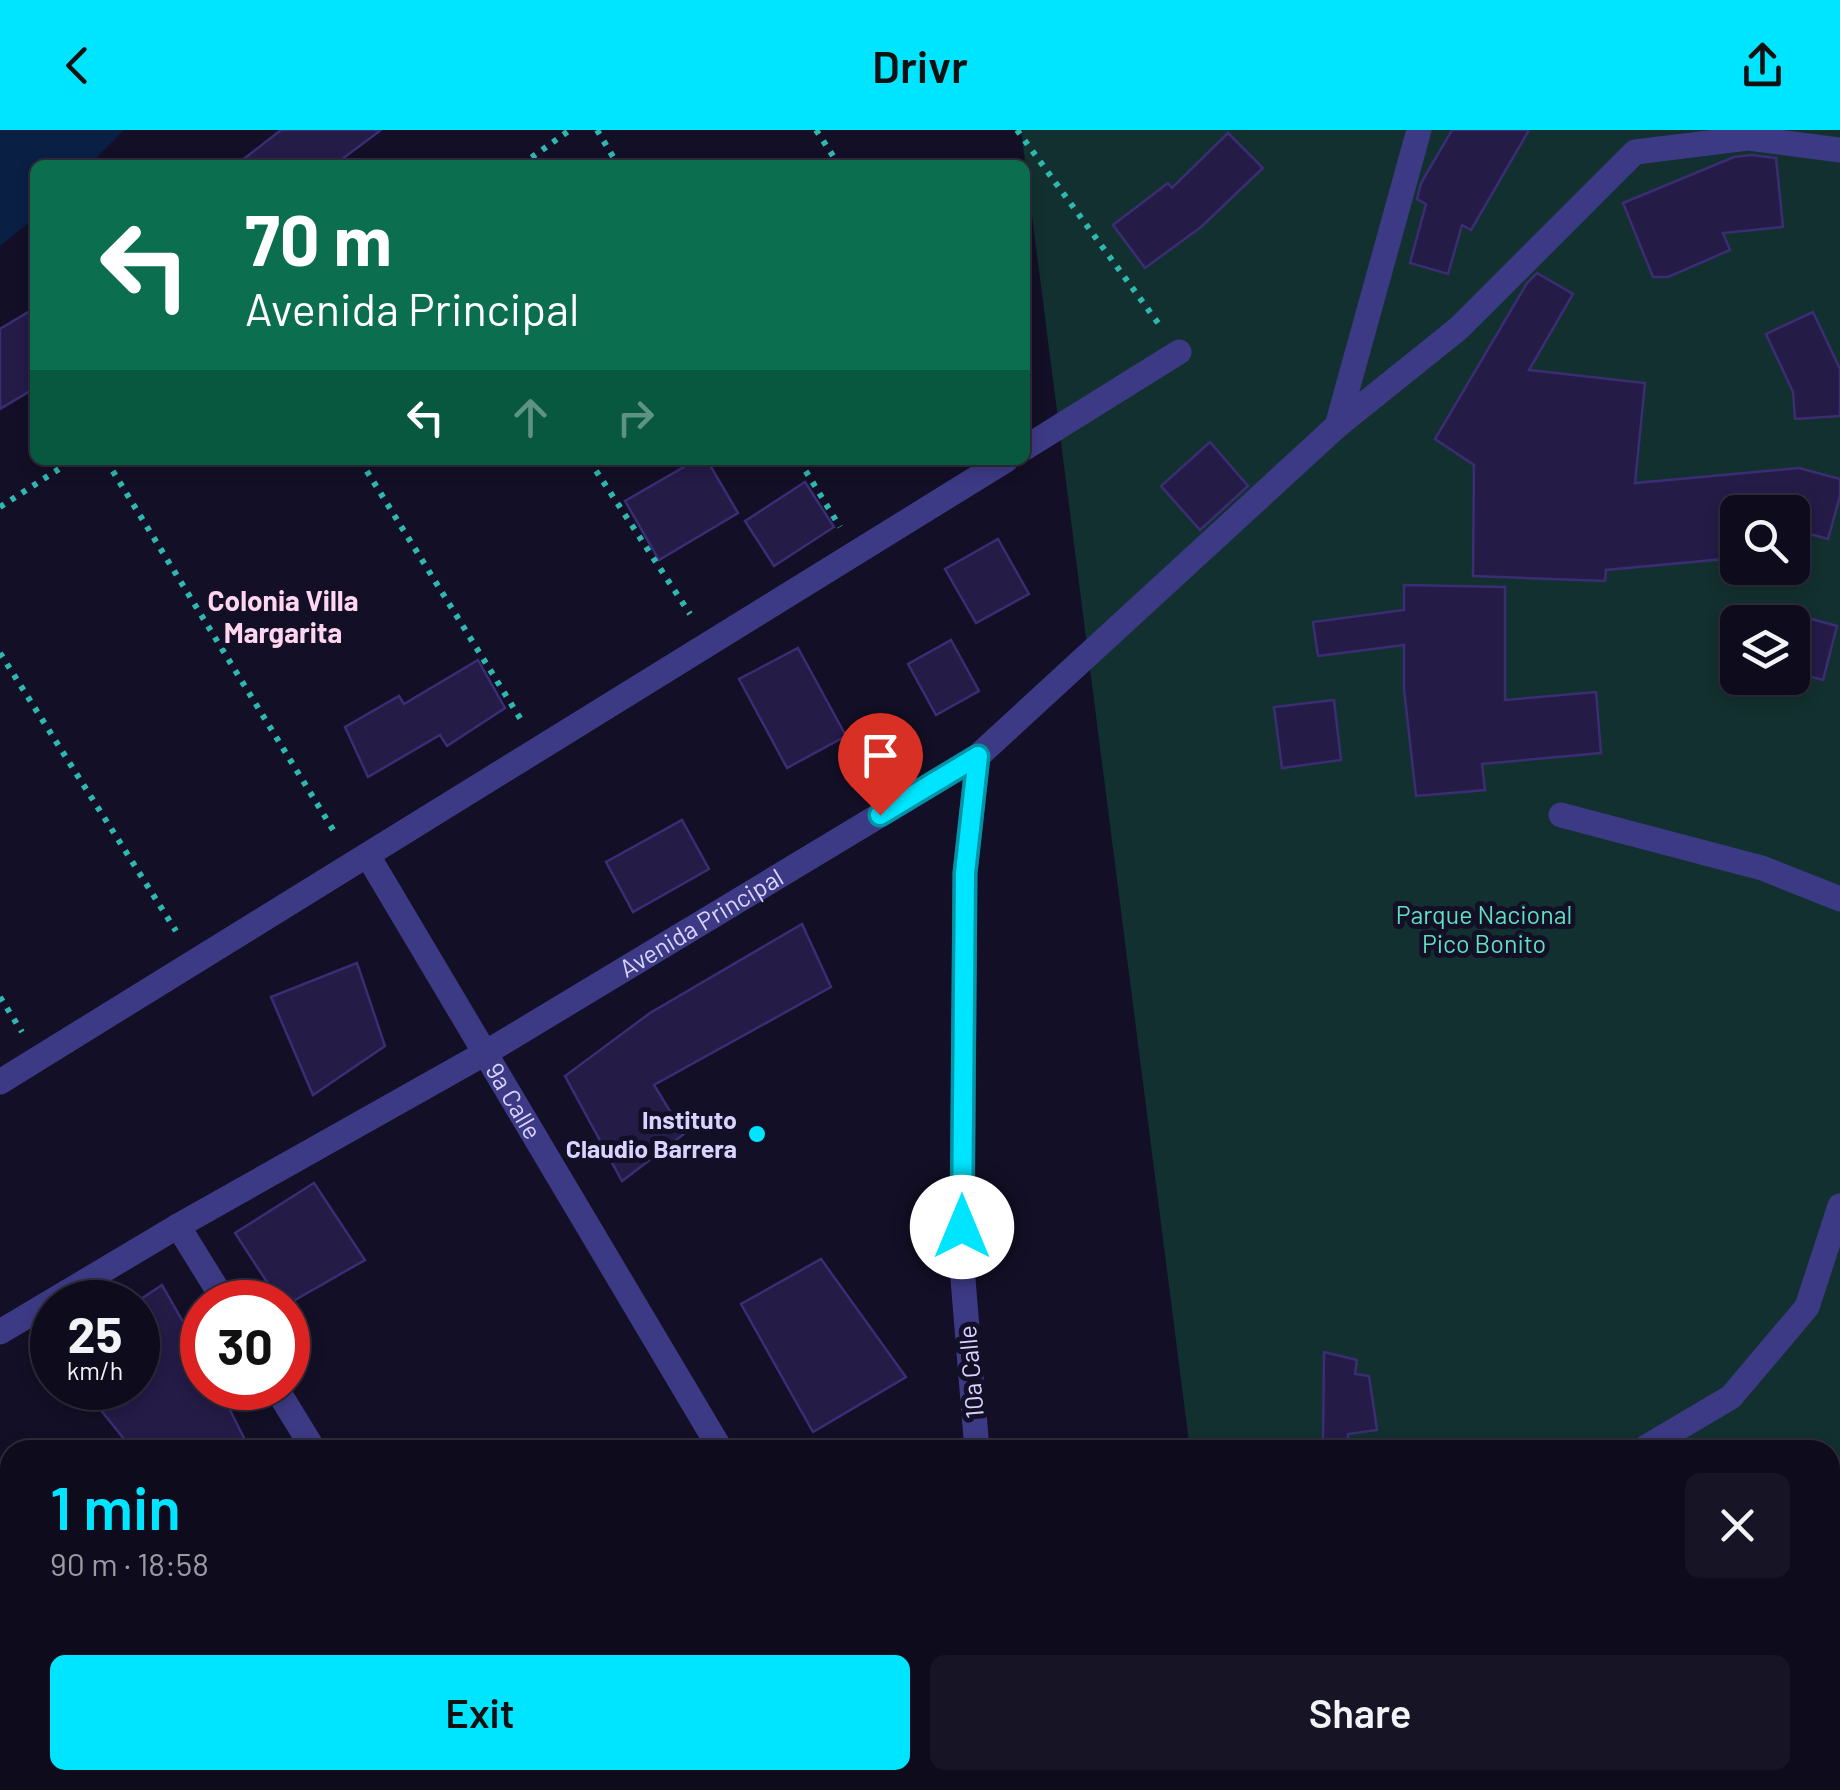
<!DOCTYPE html>
<html lang="en">
<head>
<meta charset="utf-8">
<style>
  :root { --surface:#0e0b1c; --page:#171425; --text:#f1f3f6; --muted:#9b9ba3; --line:#2e2b3b; --accent:#00e5ff }
  body { margin:0; font-family:Barlow,sans-serif; background:var(--page); color:var(--text); height:100vh; display:flex; flex-direction:column; font-size:38px; white-space:nowrap }
  * { box-sizing:border-box; margin:0 }
  p { font-size:32px; color:var(--muted) }
  .icon { flex:none; width:55px; height:55px; fill:none; stroke:currentColor; stroke-width:2; stroke-linecap:round; stroke-linejoin:round }
  .map { position:relative; flex:1; overflow:hidden }
  .details { position:absolute; left:0px; top:1310px; width:1840px; height:350px; display:flex; flex-direction:column; background:var(--surface); border-radius:30px 30px 0 0; box-shadow:0 5px 15px #0003,0 0 0 2px var(--line) }
  .details>* { flex:none }
  .top-card { position:absolute; left:30px; top:30px; width:1000px; height:305px; border-radius:15px; box-shadow:0 5px 15px #0003,0 0 0 2px var(--line); background:#0b6e4f; color:#fff; overflow:hidden }
  .buttons { position:absolute; left:1720px; top:365px; display:grid; gap:20px }
  .buttons a { display:grid; place-items:center; width:90px; height:90px; border-radius:15px; background:var(--surface); box-shadow:0 5px 15px #0003,0 0 0 2px var(--line); font-size:50px }
  .speed { position:absolute; left:30px; top:1150px; display:flex; gap:20px; font-size:50px; font-weight:700; text-align:center }
  .speed>* { display:grid; place-content:center; width:130px; height:130px; border-radius:50%; background:var(--surface); box-shadow:0 5px 15px #0003,0 0 0 2px var(--line); line-height:1 }
  .speed small { font-size:25px; font-weight:400 }
  .speed .limit { border:15px solid #d22; background:#fff; color:#111 }
  .pin { position:absolute; display:grid; place-items:center; width:85px; height:85px; color:#fff; margin:-102px -42px; border-radius:50% 50% 50% 0; rotate:-45deg; box-shadow:0 0 10px #0007 }
  .pin .icon { rotate:45deg }
  .me { position:absolute; width:110px; margin:-55px; rotate:0deg; stroke-linejoin:round; filter:drop-shadow(0 0 8px #0008) }
  .turn { display:flex; align-items:center; gap:35px; height:210px; padding:0 50px; font-size:45px }
  .turn .icon { width:130px; height:130px; stroke-width:2.5 }
  .turn b { display:block; font-size:70px; line-height:85px }
  .lanes { display:flex; align-items:center; height:95px; padding:0 50px; background:#0003; justify-content:center; gap:50px; direction:ltr }
  .lanes .off { opacity:.35 }
  .round { display:grid; place-items:center; flex:none; width:105px; height:105px; border-radius:15px; background:var(--page) }
  .overview { display:flex; align-items:center; justify-content:space-between; height:170px; padding:0 50px }
  h1 { font-size:60px; font-weight:600; line-height:75px; color:var(--accent) }
  .primary-button { display:flex; gap:20px; margin-top:auto; padding:20px 50px }
  .primary-button a { flex:1; height:115px; border-radius:15px; background:var(--accent); color:#111; font-size:40px; font-weight:600; line-height:115px; text-align:center }
  .primary-button a+a { background:var(--page); color:var(--text) }
  header { display:flex; justify-content:space-between; align-items:center; height:130px; padding:0 50px; background:var(--accent); color:#111; font-size:45px; font-weight:600 }
  .map>svg:first-child { display:block }
  .green { fill:#12302f; fill-rule:evenodd }
  .water { fill:#0a1f44 }
  .building { fill:#241b47; stroke:#3b2d73; stroke-width:2.5 }
  .lines { fill:none; stroke-linecap:round; stroke-linejoin:round }
  .path { stroke:#2fb8b0; stroke-width:6; stroke-dasharray:5 8; stroke-linecap:butt }
  .street { stroke:#3d3a85; stroke-width:25 }
  .route-casing { stroke:#0095a6; stroke-width:25 }
  .route { stroke:#00e5ff; stroke-width:18 }
  .poi-dot { fill:#00e5ff; stroke:#130f26; stroke-width:4 }
  .labels { text-anchor:middle; stroke-width:10; stroke-linejoin:round; paint-order:stroke }
  .park-label { font-size:25px; fill:#5fe0c0; stroke:#130f26 }
  .street-label { font-size:25px; fill:#d9d4ff; stroke:#130f26 }
  .poi-label { font-size:25px; font-weight:bold; fill:#d9d4ff; stroke:#130f26; text-anchor:end }
  .neighbourhood-label { font-size:28px; font-weight:bold; fill:#ffd6f0; stroke:#130f26 }
</style>
</head>
<body>
<header><svg class="icon" aria-label="back" viewBox="0 0 24 24"><path d="M15 5l-7 7 7 7"/></svg>Drivr<svg class="icon" aria-label="share" viewBox="0 0 24 24"><path d="M12 15V3M7 8l5-5 5 5M5 13v7h14v-7"/></svg></header>
<div class="map">
<svg width="1840" height="1660" viewBox="0 0 1840 1660">
  <rect width="100%" height="100%" fill="#130f26"/>
  <path class="green" d="M1021,0h819v1660h-606l-1,-10h597v-330h-640zM1738,382h54v56h-54zM1738,492h54v56h-54z"/>
  <polygon class="water" points="0,0 124,0 89,35 35,35 35,88 0,116"/>
  <g class="building">
    <polygon points="281,0 381,0 334,35 236,35"/>
    <polygon points="1452,0 1529,0 1471,100 1462,95 1448,144 1410,133 1426,74 1417,69 1421,53"/>
    <polygon points="1228,3 1263,38 1201,97 1145,138 1113,95 1168,53 1172,58"/>
    <polygon points="1752,25 1776,28 1783,97 1723,103 1730,120 1668,147 1653,147 1623,73 1734,27"/>
    <polygon points="1537,143 1573,164 1529,240 1645,253 1635,353 1799,338 1840,349 1840,366 1828,409 1792,399 1792,382 1720,382 1724,429 1606,440 1605,451 1473,446 1474,335 1435,309 1527,153"/>
    <polygon points="35,178 35,258 0,279 0,199"/>
    <polygon points="1813,182 1840,239 1840,286 1795,289 1793,262 1766,204"/>
    <polygon points="1210,312 1248,356 1200,400 1161,356"/>
    <polygon points="696,330 707,330 738,383 659,430 625,371"/>
    <polygon points="805,352 834,397 774,436 745,391"/>
    <polygon points="998,409 1029,464 976,493 945,439"/>
    <polygon points="1404,455 1505,457 1505,570 1596,562 1601,623 1482,634 1485,660 1416,666 1404,559 1404,515 1318,526 1313,492 1404,480"/>
    <polygon points="1797,485 1837,496 1823,550 1792,542 1792,504"/>
    <polygon points="951,510 979,561 936,585 908,534"/>
    <polygon points="798,518 846,606 787,638 739,549"/>
    <polygon points="478,530 505,578 447,616 440,605 368,647 345,597 399,566 404,574"/>
    <polygon points="1334,570 1341,630 1282,638 1274,577"/>
    <polygon points="682,690 709,739 633,782 606,732"/>
    <polygon points="802,794 831,857 654,955 684,1004 622,1051 565,946 650,883"/>
    <polygon points="357,833 385,916 313,965 271,867"/>
    <polygon points="314,1053 365,1130 288,1174 280,1172 235,1103"/>
    <polygon points="821,1129 906,1247 813,1302 741,1174"/>
    <polygon points="162,1155 202,1225 202,1258 219,1258 250,1320 133,1320 83,1258 138,1258 138,1171"/>
    <polygon points="1324,1222 1357,1230 1355,1244 1369,1246 1377,1300 1348,1304 1347,1320 1323,1320"/>
  </g>
  <g class="lines">
    <g class="path">
      <polyline points="597,0 618,35"/>
      <polyline points="816,0 839,35"/>
      <polyline points="1017,0 1161,197"/>
      <polyline points="521,35 570,0"/>
      <polyline points="106,330 335,703"/>
      <polyline points="360,330 523,593"/>
      <polyline points="589,330 690,484"/>
      <polyline points="799,330 840,397"/>
      <polyline points="0,377 73,330"/>
      <polyline points="0,523 176,801"/>
      <polyline points="0,867 22,902"/>
    </g>
    <g class="street">
      <polyline points="1337,296 1419,0"/>
      <polyline points="1025,318 1179,222"/>
      <polyline points="1561,685 1762,738 1840,769"/>
      <path id="s1" d="M368,726l353,594"/>
      <polyline points="0,952 1006,330"/>
      <polyline points="178,1096 225,1172"/>
      <path id="s2" d="M0,1202l178,-106 309,-174 491,-296 359,-330 122,-98 176,-176 113,-14 92,12"/>
      <polyline points="276,1258 314,1320"/>
      <polyline points="1643,1319 1731,1267 1807,1177 1840,1076"/>
      <polyline points="977,1320 962,1137 965,743 978,626"/>
      <polyline points="0,1463 10,1480"/>
      <polyline points="111,1650 117,1660"/>
      <polyline points="514,1650 520,1660"/>
      <polyline points="915,1650 921,1660"/>
      <polyline points="1000,1660 1001,1650"/>
    </g>
  </g>
  <g class="lines">
    <g class="route-casing">
      <polyline id="route" points="880,685 978,626 965,743 962,1097"/>
    </g>
    <use href="#route" class="route"/>
  </g>
  <circle class="poi-dot" cx="757" cy="1004" r="10"/>
  <g class="labels">
    <g class="park-label">
      <text x="1484" y="794">Parque Nacional<tspan x="1484" dy="29">Pico Bonito</tspan></text>
    </g>
    <g class="street-label">
      <text dy="9" stroke="none"><textPath href="#s2" startOffset="812">Avenida Principal</textPath></text>
      <text dy="9" stroke="none"><textPath href="#s1" startOffset="285">9a Calle</textPath></text>
      <text transform="translate(971 1242) rotate(-95)" y="9">10a Calle</text>
    </g>
    <g class="poi-label">
      <text x="737" y="999">Instituto<tspan x="737" dy="29">Claudio Barrera</tspan></text>
    </g>
    <g class="neighbourhood-label">
      <text x="283" y="481">Colonia Villa<tspan x="283" dy="32">Margarita</tspan></text>
    </g>
  </g>
</svg>
<div class="buttons">
<a><svg class="icon" aria-label="search" viewBox="0 0 24 24"><circle cx="10" cy="10" r="6"/><path d="M15 15l6 6"/></svg></a>
<a><svg class="icon" aria-label="layers" viewBox="0 0 24 24"><path d="M12 4l9 5-9 5-9-5zM3 14l9 5 9-5"/></svg></a>
</div>
<div class="speed"><div>25<small>km/h</small></div><div class="limit">30</div></div>
<div class="pin" style="left:880px;top:685px;background:#d93025"><svg class="icon" aria-label="arrive" viewBox="0 0 24 24"><path d="M6 21V4h12l-3 4 3 4H6"/></svg></div>
<svg class="me" style="left:962px;top:1097px" viewBox="-20 -20 40 40"><circle r="19" fill="#fff"/><path d="M0-13L10 11 0 6-10 11z" fill="#00e5ff"/></svg>
<div class="top-card">
<div class="turn"><svg class="icon" aria-label="left" viewBox="0 0 24 24"><path d="M17 20v-9H6M10 6l-5 5 5 5"/></svg><div><b>70 m</b>Avenida Principal</div></div>
<div class="lanes"><svg class="icon" aria-label="left" viewBox="0 0 24 24"><path d="M17 20v-9H6M10 6l-5 5 5 5"/></svg><svg class="icon off" aria-label="ahead" viewBox="0 0 24 24"><path d="M12 20V5M6 11l6-6 6 6"/></svg><svg class="icon off" aria-label="right" viewBox="0 0 24 24"><path d="M7 20v-9h11M14 6l5 5-5 5"/></svg></div>
</div>
<section class="details">
<div class="overview"><div><h1>1 min</h1><p>90 m · 18:58</p></div><a class="round"><svg class="icon" aria-label="close" viewBox="0 0 24 24"><path d="M6 6l12 12M18 6L6 18"/></svg></a></div>
<div class="primary-button"><a>Exit</a><a>Share</a></div>
</section>
</div>
</body>
</html>
